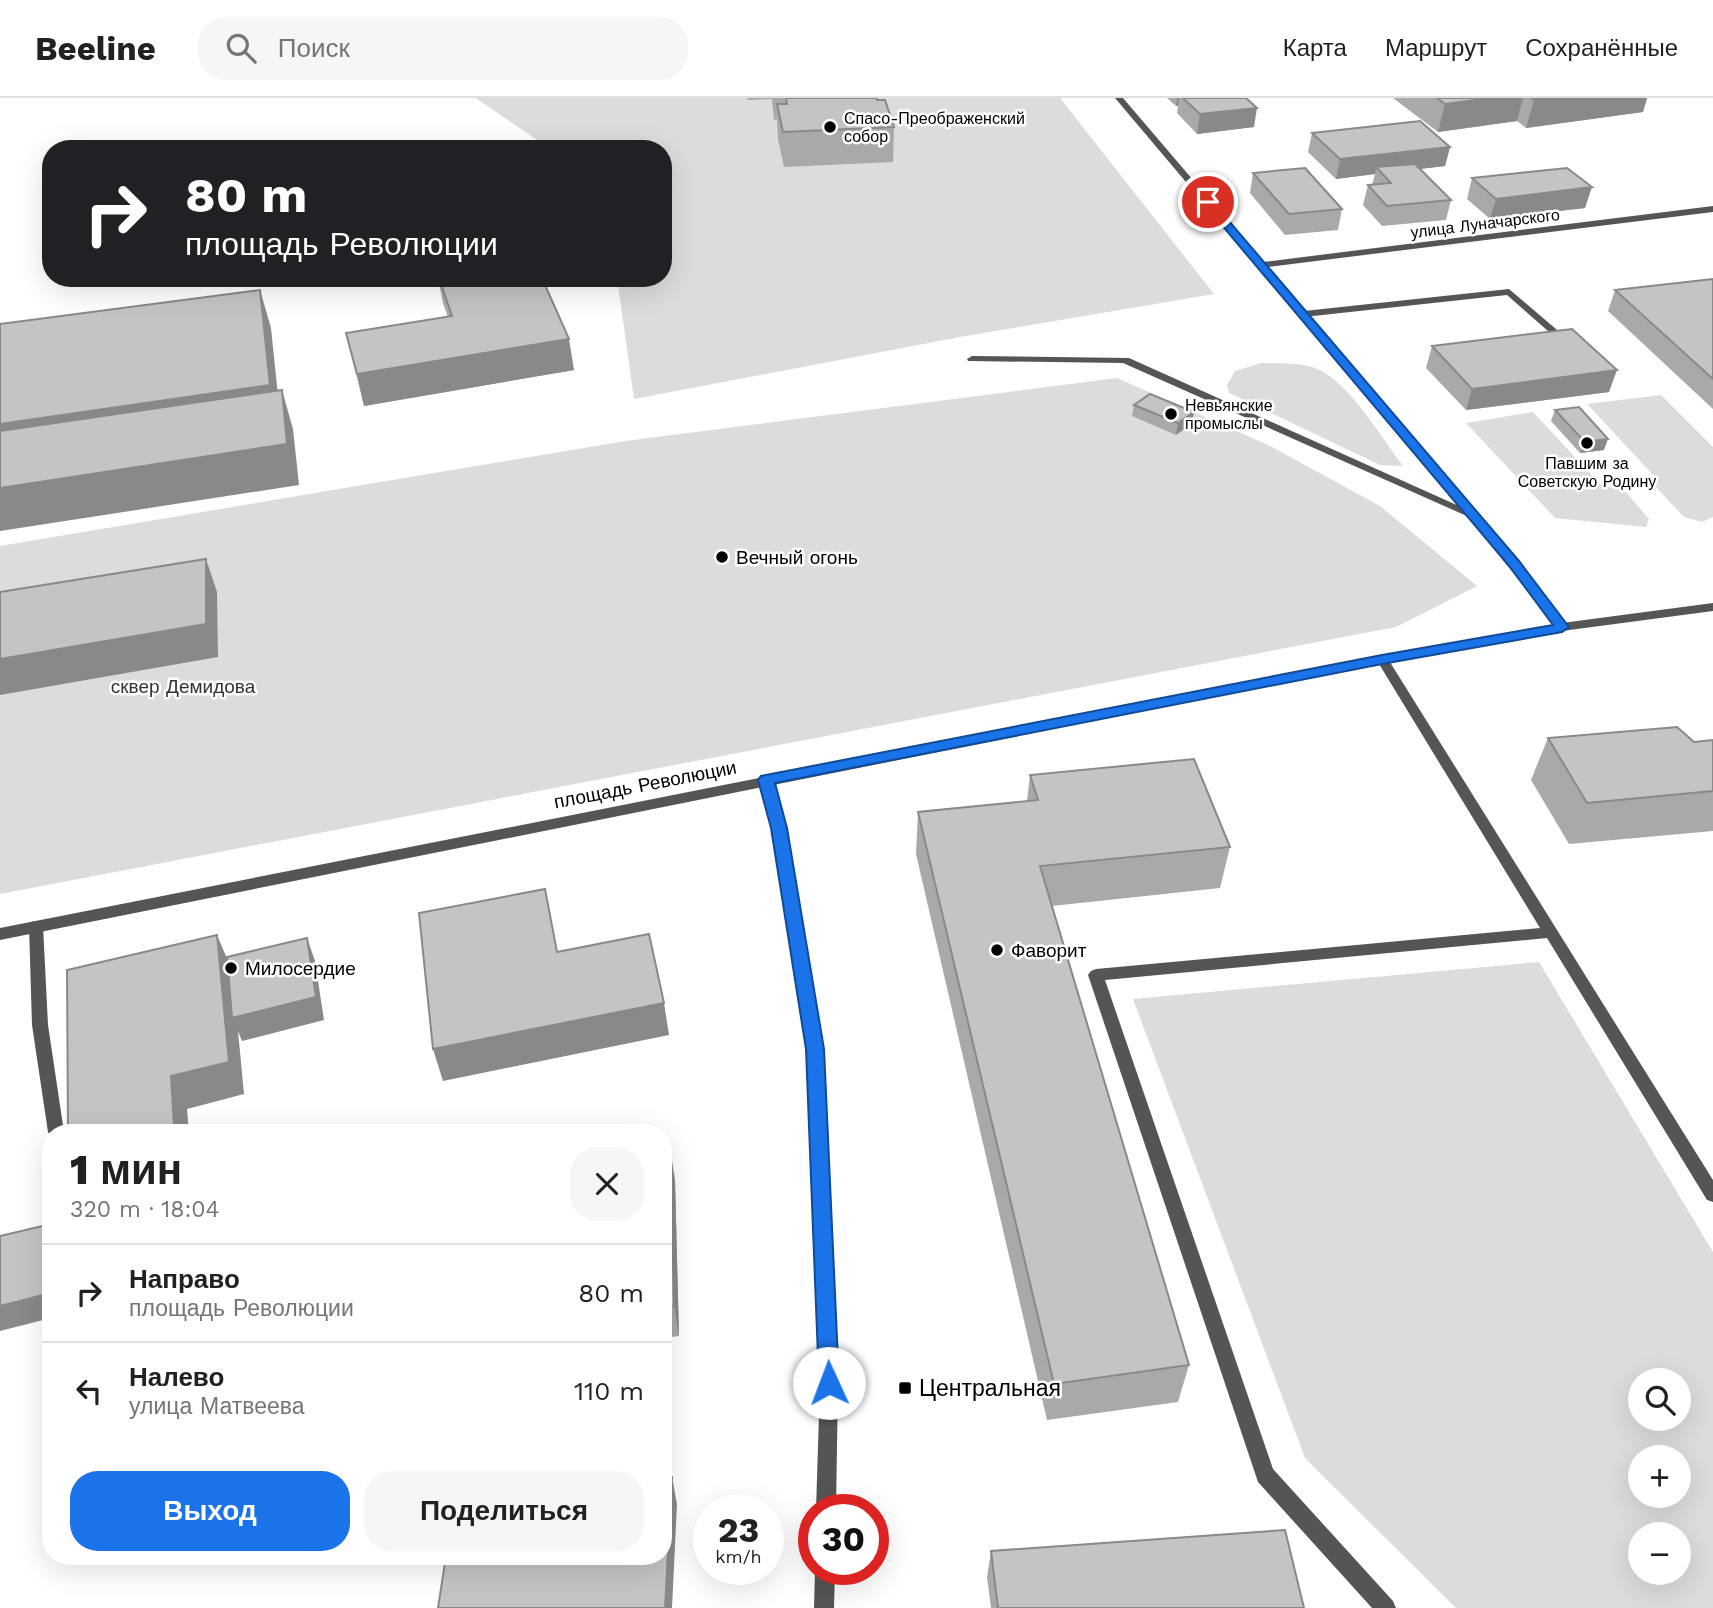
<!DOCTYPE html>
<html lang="ru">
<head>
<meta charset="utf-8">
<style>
  :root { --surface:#fff; --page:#f6f6f6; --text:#202124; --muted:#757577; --line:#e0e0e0; --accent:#1a73e8 }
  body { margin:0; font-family:"Work Sans",sans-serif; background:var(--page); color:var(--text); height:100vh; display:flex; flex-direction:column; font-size:26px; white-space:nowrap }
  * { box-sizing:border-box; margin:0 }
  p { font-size:23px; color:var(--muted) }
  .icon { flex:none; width:38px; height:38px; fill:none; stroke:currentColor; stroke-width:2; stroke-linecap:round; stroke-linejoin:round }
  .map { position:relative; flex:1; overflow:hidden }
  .sheet { position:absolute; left:42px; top:1026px; width:630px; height:441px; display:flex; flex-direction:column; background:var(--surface); border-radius:28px; box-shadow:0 7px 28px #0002 }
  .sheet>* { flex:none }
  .banner { position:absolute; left:42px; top:42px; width:630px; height:147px; border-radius:28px; box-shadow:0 7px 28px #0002; background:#202124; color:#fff; overflow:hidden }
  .tools { position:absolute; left:1628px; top:1270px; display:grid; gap:14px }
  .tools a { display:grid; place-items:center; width:63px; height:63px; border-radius:50%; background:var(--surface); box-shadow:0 7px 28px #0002; font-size:35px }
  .speed { position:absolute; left:693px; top:1396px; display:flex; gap:14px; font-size:35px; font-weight:700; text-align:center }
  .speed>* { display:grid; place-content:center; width:91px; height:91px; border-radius:50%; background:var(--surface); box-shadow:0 7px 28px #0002; line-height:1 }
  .speed small { font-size:18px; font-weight:400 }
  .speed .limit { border:10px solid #d22; background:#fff; color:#111 }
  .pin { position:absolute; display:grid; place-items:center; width:60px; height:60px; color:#fff; margin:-30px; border:4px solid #fff; border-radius:50%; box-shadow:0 2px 7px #0007 }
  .me { position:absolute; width:77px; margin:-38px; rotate:358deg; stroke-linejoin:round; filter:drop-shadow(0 0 5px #0008) }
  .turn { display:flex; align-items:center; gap:24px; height:147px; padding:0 28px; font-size:32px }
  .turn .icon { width:91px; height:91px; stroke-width:2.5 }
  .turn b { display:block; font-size:49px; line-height:60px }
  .round { display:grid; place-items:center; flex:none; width:74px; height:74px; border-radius:28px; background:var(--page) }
  .overview { display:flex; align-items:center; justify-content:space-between; height:119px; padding:0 28px }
  h1 { font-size:42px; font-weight:800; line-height:52px }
  .button { display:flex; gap:14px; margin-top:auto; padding:14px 28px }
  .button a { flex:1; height:80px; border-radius:28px; background:var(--accent); color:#fff; font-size:28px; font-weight:800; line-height:80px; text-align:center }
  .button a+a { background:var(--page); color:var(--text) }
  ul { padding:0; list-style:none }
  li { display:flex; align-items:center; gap:21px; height:98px; padding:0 28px; border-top:2px solid var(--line) }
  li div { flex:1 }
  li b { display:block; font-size:26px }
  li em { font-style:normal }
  header { display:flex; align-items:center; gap:42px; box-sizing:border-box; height:98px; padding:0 35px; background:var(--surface); border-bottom:2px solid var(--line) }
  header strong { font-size:33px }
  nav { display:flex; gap:38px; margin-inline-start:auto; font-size:24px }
  .search { width:490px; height:63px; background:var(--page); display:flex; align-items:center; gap:18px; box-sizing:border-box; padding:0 24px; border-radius:28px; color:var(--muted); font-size:26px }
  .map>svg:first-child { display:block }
  .green { fill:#dcdcdc; fill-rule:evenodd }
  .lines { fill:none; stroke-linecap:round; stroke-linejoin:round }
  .service { fill:#555; fill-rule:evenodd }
  .minor { fill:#555; fill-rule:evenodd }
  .tertiary { fill:#555; fill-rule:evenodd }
  .wall { fill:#a9a9a9 }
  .shaded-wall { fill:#898989 }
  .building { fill:#c4c4c4; stroke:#898989; stroke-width:2 }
  .route { fill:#1a73e8; stroke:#114b97; stroke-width:2 }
  .poi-dot { fill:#000; stroke:#fff; stroke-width:2.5 }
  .labels { text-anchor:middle; stroke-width:5; stroke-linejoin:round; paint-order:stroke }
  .far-poi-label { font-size:16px; fill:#000; stroke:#fff; text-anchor:start }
  .far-street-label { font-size:16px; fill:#000; stroke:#fff }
  .poi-label { font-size:19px; fill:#000; stroke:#fff; text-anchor:start }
  .park-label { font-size:19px; fill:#333; stroke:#fff }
  .street-label { font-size:19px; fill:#000; stroke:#fff }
  .near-poi-label { font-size:23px; fill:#000; stroke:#fff; text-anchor:start }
</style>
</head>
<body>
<header>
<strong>Beeline</strong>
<div class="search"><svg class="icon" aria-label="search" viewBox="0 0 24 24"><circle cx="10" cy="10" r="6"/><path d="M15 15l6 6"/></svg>Поиск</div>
<nav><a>Карта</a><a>Маршрут</a><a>Сохранённые</a></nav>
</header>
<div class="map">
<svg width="1713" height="1510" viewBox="0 0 1713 1510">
  <rect width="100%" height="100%" fill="#fff"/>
  <g class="green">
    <polygon points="476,0 1060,0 1214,196 960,239 634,301 617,180 663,180 663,51 550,51"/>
    <path d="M1261,265c20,1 46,-2 64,10 30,19 57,65 78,93l-23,-1 -151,-72 -2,-8 8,-14z"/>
    <polygon points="1117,280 1268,347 1380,408 1477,488 1396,529 0,796 0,448 625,343"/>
    <polygon points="1661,297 1713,349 1713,419 1702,424 1684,419 1654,387 1656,380 1587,306"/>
    <polygon points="1533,314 1601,387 1624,392 1649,421 1646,429 1555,420 1466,325"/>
    <path d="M1539,864l174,290v356h-257l-151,-150 -172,-459zM1640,1283h38v38h-38zM1640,1360h38v38h-38zM1640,1437h38v38h-38z"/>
  </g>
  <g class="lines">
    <g class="service">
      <polygon points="1509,191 1570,243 1570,247 1564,247 1507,197 1304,219 1299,216 1304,213"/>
      <polygon points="972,258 1129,260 1479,417 1473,420 1469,419 1123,265 968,263 967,261"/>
      <polygon points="1382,557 1388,561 1713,1082 1713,1104 1707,1102 1547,840 1105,882 1273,1371 1393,1503 1396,1510 1372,1510 1258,1384 1088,877 1091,873 1096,871 1540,830 1376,561"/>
      <polygon points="36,823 41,824 43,828 48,927 64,1034 51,1034 51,1039 48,1034 32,927 29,828 31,824"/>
    </g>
    <g class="minor">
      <polygon points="1115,0 1123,0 1263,164 1713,108 1713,114 1267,169 1477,415 1566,526 1568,529 1566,532 1558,532 1469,419"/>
      <polygon points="766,677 773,682 786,730 823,951 838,1285 836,1412 816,1412 820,1285 807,951 772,730 759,682"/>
      <polygon points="815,1472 835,1472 834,1510 814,1510"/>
    </g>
    <polygon class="tertiary" points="1713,505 1713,513 1562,533 1382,565 0,842 0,830 1382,557 1562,525"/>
  </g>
  <g class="wall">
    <polygon points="747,0 877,0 894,29 893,64 784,69 778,41 777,21 774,22 772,1 748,2"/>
    <polygon points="1167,0 1246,0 1254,29 1197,36 1177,15 1178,8 1176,8"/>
    <polygon points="1393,0 1647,0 1643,14 1526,30 1517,23 1438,34"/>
    <polygon points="1312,35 1450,49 1445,68 1421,71 1451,102 1446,122 1382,128 1363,107 1368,87 1372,87 1375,76 1336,81 1308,54"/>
    <polygon points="1253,75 1342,111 1338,132 1285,137 1250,95"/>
    <polygon points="1472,80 1585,110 1490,121 1467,101"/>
    <polygon points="438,180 542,180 574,272 364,308 346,235 448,219 443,205"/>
    <polygon points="1713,181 1713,311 1608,213 1615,192"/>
    <polygon points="1432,248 1609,294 1466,312 1426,270"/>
    <polygon points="1134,307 1192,325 1176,337 1132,318"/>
    <polygon points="1555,312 1604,352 1580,355 1551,323"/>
    <polygon points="1548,640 1694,644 1713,642 1713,733 1569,746 1531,682"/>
    <polygon points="1030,677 1230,749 1220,790 1052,808 1189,1267 1178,1304 1047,1322 916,756 918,714 1027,703"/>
    <polygon points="663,1051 675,1082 679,1238 663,1240"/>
    <polygon points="991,1453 1304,1510 991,1510 987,1479"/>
  </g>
  <g class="shaded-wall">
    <polygon points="1177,0 1179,0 1178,8 1176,8"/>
    <polygon points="1490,0 1523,0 1517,23 1438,34 1445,6"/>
    <polygon points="1550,0 1647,0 1643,14 1526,30 1534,2"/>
    <polygon points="1257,10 1254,29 1197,36 1200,16"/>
    <polygon points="1450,49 1445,68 1382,75 1376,69 1375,76 1336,81 1340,61"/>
    <polygon points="1592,89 1585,110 1490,121 1496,101"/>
    <polygon points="260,192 271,230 281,327 0,369 0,326"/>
    <polygon points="569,241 574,272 364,308 357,276"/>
    <polygon points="1617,272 1609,294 1466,312 1472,291"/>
    <polygon points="282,292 293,331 299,387 0,433 0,390"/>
    <polygon points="1194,314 1192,325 1176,337 1178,325"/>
    <polygon points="1608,341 1604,352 1580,355 1585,344"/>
    <polygon points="206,461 217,494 218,559 0,597 0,561"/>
    <polygon points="217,837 231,870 307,840 315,863 324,922 242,943 238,933 244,996 187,1011 189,1034 148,1034 171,978"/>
    <polygon points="664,905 669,937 443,983 433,951"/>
    <polygon points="670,1050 675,1082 679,1238 674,1208"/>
    <polygon points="51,1195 51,1220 0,1233 0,1208"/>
    <polygon points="672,1379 677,1406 672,1510 665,1510"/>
  </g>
  <g class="building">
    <polygon points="786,0 877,0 877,2 885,2 894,29 783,34 777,6 787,6"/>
    <polygon points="1183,0 1246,0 1257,10 1200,16"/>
    <polygon points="1437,0 1490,0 1445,6"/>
    <polygon points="1531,0 1550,0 1534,2"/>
    <polygon points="1420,23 1450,49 1340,61 1312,35"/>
    <polygon points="1415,66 1451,102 1387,108 1368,87 1391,85 1376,69"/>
    <polygon points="1305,70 1342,111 1289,116 1253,75"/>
    <polygon points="1567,70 1592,89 1496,101 1472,80"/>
    <polygon points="439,180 542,180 569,241 357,276 346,235 452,218"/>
    <polygon points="1713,181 1713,281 1615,192"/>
    <polygon points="260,192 270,287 0,326 0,226"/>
    <polygon points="1572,231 1617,272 1472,291 1432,248"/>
    <polygon points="282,292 287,346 0,390 0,333"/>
    <polygon points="1150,296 1194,314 1178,325 1134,307"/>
    <polygon points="1579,309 1608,341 1585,344 1555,312"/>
    <polygon points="206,461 206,526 0,561 0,494"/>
    <polygon points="1677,629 1694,644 1713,642 1713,693 1587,705 1548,640"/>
    <polygon points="1194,661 1230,749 1040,768 1189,1267 1054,1286 918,714 1038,702 1030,677"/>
    <polygon points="545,791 557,854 649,836 664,905 433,951 419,815"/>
    <polygon points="217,837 229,964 171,978 174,1028 148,1034 68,1034 67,872"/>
    <polygon points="307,840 316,899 232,920 227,859"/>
    <polygon points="670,1050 674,1208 663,1209 663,1051"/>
    <polygon points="51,1126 51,1195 0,1208 0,1138"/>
    <polygon points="663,1379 672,1379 665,1510 438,1510 446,1458 663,1458"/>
    <polygon points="1285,1432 1304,1510 998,1510 991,1453"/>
  </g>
  <polygon class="route" points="1204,102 1211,102 1519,463 1569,529 1562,534 1382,566 775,685 787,730 824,951 839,1285 836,1292 829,1295 822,1292 819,1285 806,951 771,730 758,682 761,678 1382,557 1553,527 1510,469 1204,106"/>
  <g class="poi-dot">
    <circle cx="830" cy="29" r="7"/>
    <circle cx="1171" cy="316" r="7"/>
    <circle cx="1587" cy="345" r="7"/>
    <circle cx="722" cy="459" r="7"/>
    <circle cx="997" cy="852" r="7"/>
    <circle cx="231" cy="870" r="7"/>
    <rect x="898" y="1283" width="14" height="14" rx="3.5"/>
  </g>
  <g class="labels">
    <g class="far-poi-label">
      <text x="844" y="26">Спасо-Преображенский<tspan x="844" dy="18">собор</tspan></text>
      <text x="1185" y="313">Невьянские<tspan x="1185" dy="18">промыслы</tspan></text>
      <text x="1587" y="371" text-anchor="middle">Павшим за<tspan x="1587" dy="18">Советскую Родину</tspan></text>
    </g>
    <g class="far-street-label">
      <text transform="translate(1485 125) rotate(-7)" y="6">улица Луначарского</text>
    </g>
    <g class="poi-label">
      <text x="736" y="466">Вечный огонь</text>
      <text x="1011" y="859">Фаворит</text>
      <text x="245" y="877">Милосердие</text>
    </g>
    <g class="park-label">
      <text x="183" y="595">сквер Демидова</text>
    </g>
    <g class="street-label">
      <text transform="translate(645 686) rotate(-11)" y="7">площадь Революции</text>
    </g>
    <g class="near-poi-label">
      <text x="919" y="1298">Центральная</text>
    </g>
  </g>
</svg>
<div class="tools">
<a><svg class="icon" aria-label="search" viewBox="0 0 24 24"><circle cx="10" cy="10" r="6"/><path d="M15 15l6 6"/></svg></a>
<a>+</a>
<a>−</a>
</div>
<div class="speed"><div>23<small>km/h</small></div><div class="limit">30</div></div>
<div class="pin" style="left:1208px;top:104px;background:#d93025"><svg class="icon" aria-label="arrive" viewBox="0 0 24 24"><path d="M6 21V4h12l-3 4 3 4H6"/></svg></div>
<svg class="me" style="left:829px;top:1285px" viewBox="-20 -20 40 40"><circle r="19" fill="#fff"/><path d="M0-13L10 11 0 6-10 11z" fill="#1a73e8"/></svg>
<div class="banner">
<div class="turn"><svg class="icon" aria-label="right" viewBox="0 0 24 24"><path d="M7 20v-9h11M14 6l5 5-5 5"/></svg><div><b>80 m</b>площадь Революции</div></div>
</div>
<section class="sheet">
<div class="overview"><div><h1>1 мин</h1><p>320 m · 18:04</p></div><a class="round"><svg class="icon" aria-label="close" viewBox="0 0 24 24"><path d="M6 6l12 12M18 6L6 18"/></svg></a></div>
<ul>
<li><svg class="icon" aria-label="right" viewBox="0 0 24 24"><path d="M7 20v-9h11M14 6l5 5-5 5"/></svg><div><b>Направо</b><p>площадь Революции</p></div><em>80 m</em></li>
<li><svg class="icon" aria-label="left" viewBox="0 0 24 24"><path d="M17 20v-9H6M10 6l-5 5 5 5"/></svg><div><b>Налево</b><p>улица Матвеева</p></div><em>110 m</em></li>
</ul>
<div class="button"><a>Выход</a><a>Поделиться</a></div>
</section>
</div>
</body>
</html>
